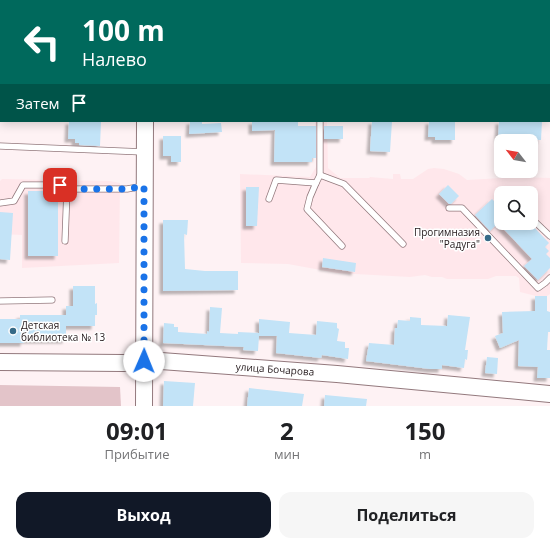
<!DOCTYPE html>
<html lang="ru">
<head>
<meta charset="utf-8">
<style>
  :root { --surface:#fff; --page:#f6f6f6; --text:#202124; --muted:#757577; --accent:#111827 }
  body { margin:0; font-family:"Open Sans",sans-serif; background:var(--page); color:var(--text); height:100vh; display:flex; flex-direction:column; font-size:15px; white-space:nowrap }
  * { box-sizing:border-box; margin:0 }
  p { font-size:13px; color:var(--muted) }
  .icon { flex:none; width:22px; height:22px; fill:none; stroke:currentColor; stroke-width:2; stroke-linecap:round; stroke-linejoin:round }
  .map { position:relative; height:406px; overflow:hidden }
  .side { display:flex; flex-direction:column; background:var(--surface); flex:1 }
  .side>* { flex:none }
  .top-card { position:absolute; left:0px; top:0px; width:550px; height:122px; box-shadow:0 2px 10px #0003; background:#00695c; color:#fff; overflow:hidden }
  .needle { width:26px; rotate:301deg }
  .fabs { position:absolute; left:494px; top:134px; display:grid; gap:8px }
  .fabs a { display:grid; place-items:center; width:44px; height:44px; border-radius:8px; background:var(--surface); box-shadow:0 2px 10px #0003; font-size:20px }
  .pin { position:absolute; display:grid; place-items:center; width:34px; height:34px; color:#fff; margin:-17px; border-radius:8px; box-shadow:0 2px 6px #0006 }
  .me { position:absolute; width:44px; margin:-22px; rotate:1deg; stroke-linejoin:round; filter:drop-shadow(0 0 3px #0008) }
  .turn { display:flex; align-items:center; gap:14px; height:84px; padding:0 16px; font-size:18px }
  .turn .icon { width:52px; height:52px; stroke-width:2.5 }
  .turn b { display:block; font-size:28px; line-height:34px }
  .then { display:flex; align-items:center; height:38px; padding:0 16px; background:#0003; gap:8px; font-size:15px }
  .eta { display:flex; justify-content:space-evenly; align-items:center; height:68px; text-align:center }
  .eta b { font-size:24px; font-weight:700; line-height:28px }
  .button { display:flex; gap:8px; margin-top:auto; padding:8px 16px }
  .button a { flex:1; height:46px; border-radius:12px; background:var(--accent); color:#fff; font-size:16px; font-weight:700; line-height:46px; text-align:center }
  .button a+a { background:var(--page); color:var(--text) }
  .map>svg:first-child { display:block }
  .built { fill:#ffe7eb; fill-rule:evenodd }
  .green { fill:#e3c4c9 }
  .building { fill:#c2e3f7; filter:url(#shadow) }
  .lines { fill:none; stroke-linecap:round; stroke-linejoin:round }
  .lane-casing { stroke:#93797d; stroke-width:7 }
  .street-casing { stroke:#93797d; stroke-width:12 }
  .secondary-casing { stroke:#93797d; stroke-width:18 }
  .lane { stroke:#fff; stroke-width:5.5 }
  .street { stroke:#fff; stroke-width:11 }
  .secondary { stroke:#fff; stroke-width:16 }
  .route { stroke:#1a73e8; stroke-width:7; stroke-dasharray:0 12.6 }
  .poi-dot { fill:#366a87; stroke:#fff; stroke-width:1.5 }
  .labels { text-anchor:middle; stroke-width:3; stroke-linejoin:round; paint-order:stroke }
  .poi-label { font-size:10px; fill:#23191b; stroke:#fff; text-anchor:end }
  .street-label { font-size:10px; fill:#23191b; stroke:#fff }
</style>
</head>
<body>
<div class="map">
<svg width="550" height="406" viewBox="0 0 550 406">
  <defs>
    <filter id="shadow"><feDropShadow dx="-3.5" dy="3.5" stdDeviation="1" flood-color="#0004"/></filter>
  </defs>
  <rect width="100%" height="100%" fill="#fef2f4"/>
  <g class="built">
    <path d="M315,121h12l1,47 12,10h29l1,-1 23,2v-5h7l1,5h12l15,-10 6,-1 10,1 15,5 8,6 54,-3 29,1v116l-3,2h-11l-16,-4 -1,-14 -3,-2h-20l-8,3h-41l-5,-2h-10l-7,-2 -15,2 -73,-4 -49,-9 -47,-1 -1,-89 70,3 6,-10zM501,193h30v30h-30z"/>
    <polygon points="2,179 110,181 120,183 119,263 22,268 22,235 0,234 0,181"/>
  </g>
  <polygon class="green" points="0,385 120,387 121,406 0,406"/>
  <g class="building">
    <polygon points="69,121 101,122 100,146 79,145 79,143 75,143 75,139 68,139"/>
    <polygon points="190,121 202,121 202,124 221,123 222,132 189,134"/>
    <polygon points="252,121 298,121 298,126 316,126 316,158 312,158 312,162 274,162 275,130 252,131"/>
    <polygon points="372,121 392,121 390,152 370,151"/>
    <polygon points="429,121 455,121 455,140 435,140 435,137 428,137"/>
    <polygon points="499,121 542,121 541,140 498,139"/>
    <rect x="324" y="126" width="19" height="13"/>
    <polygon points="163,136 181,136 181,162 171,162 171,156 163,156"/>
    <polygon points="448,185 459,196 451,204 449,204 439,194"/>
    <polygon points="246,187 259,187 257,226 246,226"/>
    <rect x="28" y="191" width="30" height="65"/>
    <polygon points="492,199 501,208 501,220 498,223 530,223 549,243 545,247 549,251 546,254 550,258 550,268 538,280 524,266 532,259 498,223 490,231 475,215"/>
    <polygon points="0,212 13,213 10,260 0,259"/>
    <polygon points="163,220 188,220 187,235 184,234 185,269 205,271 238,271 238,290 163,291"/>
    <polygon points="323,258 356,263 355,272 322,267"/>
    <polygon points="73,286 95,286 95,304 97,303 97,315 95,315 95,326 66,326 66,340 24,340 24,343 0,343 0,319 20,319 20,315 66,315 66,306 73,306"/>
    <polygon points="535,296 547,296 547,311 550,312 550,332 548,332 547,350 550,350 550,378 537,378 538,367 518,366 519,340 500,348 495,336 503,333 502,312 535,311"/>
    <polygon points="210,307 222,308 220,333 238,334 238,332 259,333 259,319 290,322 289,333 316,335 317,321 337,323 337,328 339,329 337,341 345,342 345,348 349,348 348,359 322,355 321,358 276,353 277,336 259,336 258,351 243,350 244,347 163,343 164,323 174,324 174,327 178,327 178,332 207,334 207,331 209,332"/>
    <polygon points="448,315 470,317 465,350 468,350 467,360 465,359 464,368 442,365 442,369 430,369 366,361 369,343 394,345 395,328 397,328 398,320 410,321 410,317 421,318 421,325 447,326"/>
    <polygon points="487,357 498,358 497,374 485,373"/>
    <polygon points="164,381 195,383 193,406 163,406"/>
    <polygon points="249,388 304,394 302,406 247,406"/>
    <polygon points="325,395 367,399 366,406 324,406"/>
  </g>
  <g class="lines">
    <g class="lane-casing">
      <g id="lane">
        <polyline points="57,0 57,1"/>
        <polyline points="1,4 1,12"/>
        <polyline points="0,146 144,152"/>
        <polyline points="320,175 344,184 403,244"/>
        <polyline points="316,183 310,197 307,209 342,246"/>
        <polyline points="269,199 276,180 316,183 320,175 320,121"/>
        <polyline points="0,203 14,201 23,185 60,185 67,189"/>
        <polyline points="449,208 462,208 538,288 545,283 550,278"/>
        <polyline points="531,218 550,236"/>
        <polyline points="65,241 67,189 127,189 144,186"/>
        <polyline points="0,301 52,300"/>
      </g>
    </g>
    <g class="street-casing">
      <g id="street">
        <polyline points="0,74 1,74"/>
        <polyline points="549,74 550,74"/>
      </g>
    </g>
    <g class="secondary-casing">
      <g id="secondary">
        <polyline points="145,0 145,1"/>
        <polyline points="0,362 123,363 161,361 337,374 550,394"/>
        <polyline points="144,406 145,121"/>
      </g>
    </g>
    <use href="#lane" class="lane"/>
    <use href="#street" class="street"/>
    <use href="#secondary" class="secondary"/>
  </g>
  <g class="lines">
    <polyline class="route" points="60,185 67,189 127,189 144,186 144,361"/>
  </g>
  <g class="poi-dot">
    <circle cx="488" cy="238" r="4"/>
    <circle cx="13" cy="331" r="4"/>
  </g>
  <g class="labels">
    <g class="poi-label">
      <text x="480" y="236">Прогимназия<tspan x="480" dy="12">"Радуга"</tspan></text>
      <text x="21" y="329" text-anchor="start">Детская<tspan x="21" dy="12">библиотека № 13</tspan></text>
    </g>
    <g class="street-label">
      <text transform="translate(275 369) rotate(4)" y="4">улица Бочарова</text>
    </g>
  </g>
</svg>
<div class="fabs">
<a><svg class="needle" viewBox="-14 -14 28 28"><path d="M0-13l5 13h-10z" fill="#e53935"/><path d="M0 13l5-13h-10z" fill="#757577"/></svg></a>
<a><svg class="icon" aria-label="search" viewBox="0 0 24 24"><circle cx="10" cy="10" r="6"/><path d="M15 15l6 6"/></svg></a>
</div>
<div class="pin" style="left:60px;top:185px;background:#d93025"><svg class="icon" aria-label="arrive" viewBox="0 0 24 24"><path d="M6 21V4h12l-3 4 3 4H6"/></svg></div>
<svg class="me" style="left:144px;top:361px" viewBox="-20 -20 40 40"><circle r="19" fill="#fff"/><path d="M0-13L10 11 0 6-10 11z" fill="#1a73e8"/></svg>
<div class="top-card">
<div class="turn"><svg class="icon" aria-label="left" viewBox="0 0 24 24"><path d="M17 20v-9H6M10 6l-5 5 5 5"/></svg><div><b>100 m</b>Налево</div></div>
<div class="then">Затем<svg class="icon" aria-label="arrive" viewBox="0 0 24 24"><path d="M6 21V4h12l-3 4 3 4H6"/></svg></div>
</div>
</div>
<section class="side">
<div class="eta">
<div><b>09:01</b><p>Прибытие</p></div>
<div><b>2</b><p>мин</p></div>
<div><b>150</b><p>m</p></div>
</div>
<div class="button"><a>Выход</a><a>Поделиться</a></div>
</section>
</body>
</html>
